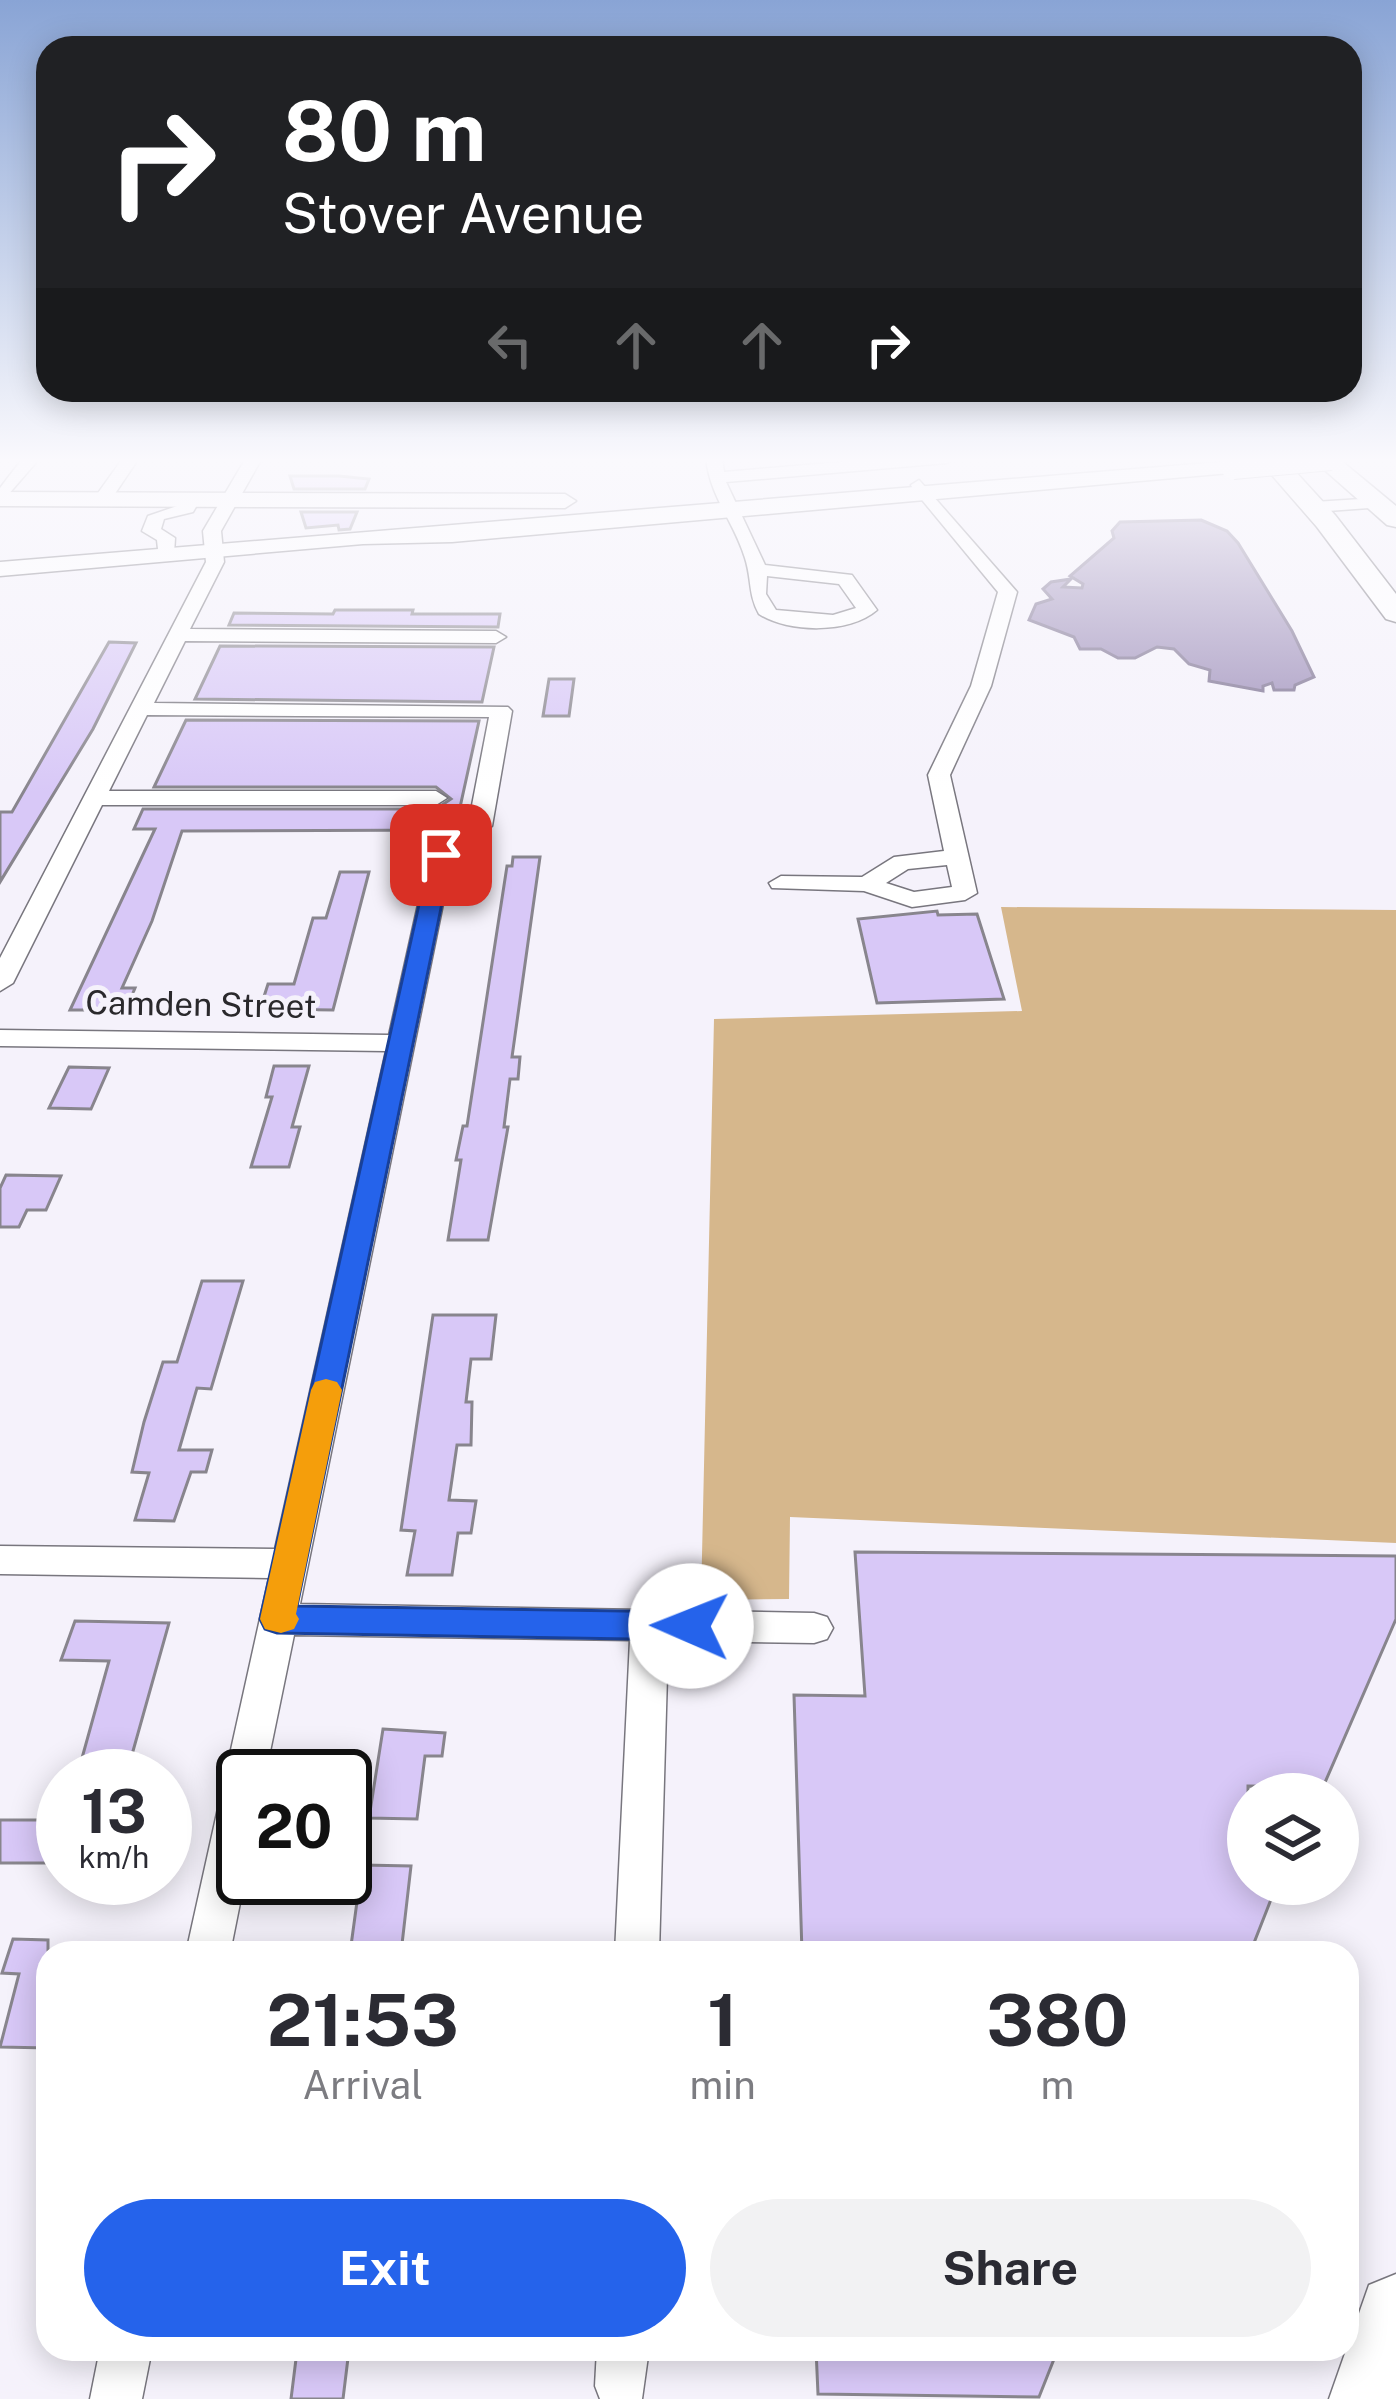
<!DOCTYPE html>
<html lang="en">
<head>
<meta charset="utf-8">
<style>
  :root { --surface:#fff; --page:#f2f2f3; --text:#2b2b33; --muted:#7c7c81; --accent:#2563eb }
  body { margin:0; font-family:"Public Sans",sans-serif; background:var(--page); color:var(--text); height:100vh; display:flex; flex-direction:column; font-size:45px; white-space:nowrap }
  * { box-sizing:border-box; margin:0 }
  p { font-size:39px; color:var(--muted) }
  .icon { flex:none; width:66px; height:66px; fill:none; stroke:currentColor; stroke-width:2; stroke-linecap:round; stroke-linejoin:round }
  .map { position:relative; flex:1; overflow:hidden }
  .panel { position:absolute; left:36px; top:1941px; width:1323px; height:420px; display:flex; flex-direction:column; background:var(--surface); border-radius:36px; box-shadow:0 6px 30px #0003 }
  .panel>* { flex:none }
  .banner { position:absolute; left:36px; top:36px; width:1326px; height:366px; border-radius:36px; box-shadow:0 6px 30px #0003; background:#202124; color:#fff; overflow:hidden }
  .fabs { position:absolute; left:1227px; top:1773px; display:grid; gap:24px }
  .fabs a { display:grid; place-items:center; width:132px; height:132px; border-radius:50%; background:var(--surface); box-shadow:0 6px 30px #0003; font-size:60px }
  .speed { position:absolute; left:36px; top:1749px; display:flex; gap:24px; font-size:60px; font-weight:700; text-align:center }
  .speed>* { display:grid; place-content:center; width:156px; height:156px; border-radius:50%; background:var(--surface); box-shadow:0 6px 30px #0003; line-height:1 }
  .speed small { font-size:30px; font-weight:400 }
  .speed .limit { border:6px solid #111; border-radius:18px; background:#fff; color:#111 }
  .pin { position:absolute; display:grid; place-items:center; width:102px; height:102px; color:#fff; margin:-51px; border-radius:24px; box-shadow:0 6px 18px #0006 }
  .me { position:absolute; width:132px; margin:-66px; rotate:271deg; stroke-linejoin:round; filter:drop-shadow(0 0 9px #0008) }
  .turn { display:flex; align-items:center; gap:42px; height:252px; padding:0 48px; font-size:54px }
  .turn .icon { width:156px; height:156px; stroke-width:2.5 }
  .turn b { display:block; font-size:84px; line-height:102px }
  .lanes { display:flex; align-items:center; height:114px; padding:0 48px; background:#0003; justify-content:center; gap:60px; direction:ltr }
  .lanes .off { opacity:.35 }
  .eta { display:flex; justify-content:space-evenly; align-items:center; height:204px; text-align:center }
  .eta b { font-size:72px; font-weight:700; line-height:84px }
  .button { display:flex; gap:24px; margin-top:auto; padding:24px 48px }
  .button a { flex:1; height:138px; border-radius:72px; background:var(--accent); color:#fff; font-size:48px; font-weight:700; line-height:138px; text-align:center }
  .button a+a { background:var(--page); color:var(--text) }
  .map>svg:first-child { display:block }
  .forest { fill:#d6b78c }
  .water { fill:#9c8db9; stroke:#7a6f8f; stroke-width:3 }
  .building { fill:#d8c8f7; stroke:#88858d; stroke-width:3 }
  .lines { fill:none; stroke-linecap:round; stroke-linejoin:round }
  .minor-casing { stroke:#78767e; stroke-width:3 }
  .major-casing { stroke:#78767e; stroke-width:3 }
  .highway-casing { stroke:#78767e; stroke-width:3 }
  .minor { fill:#fff; fill-rule:evenodd }
  .major { fill:#fff; fill-rule:evenodd }
  .highway { fill:#fff; fill-rule:evenodd }
  .major-bridge-casing { stroke:#78767e; stroke-width:26; stroke-linecap:butt }
  .major-bridge { stroke:#fff; stroke-width:24 }
  .route { fill:#2563eb; stroke:#184099; stroke-width:3 }
  .slow { fill:#f59e0b }
  .labels { text-anchor:middle; stroke-width:10; stroke-linejoin:round; paint-order:stroke }
  .street-label { font-size:33px; fill:#2a292c; stroke:#f5f2fb }
</style>
</head>
<body>
<div class="map">
<svg width="1396" height="2399" viewBox="0 0 1396 2399">
  <rect width="100%" height="100%" fill="#f5f2fb"/>
  <polygon class="forest" points="1001,907 1396,910 1396,1543 790,1517 789,1599 701,1600 714,1019 1022,1011"/>
  <polygon class="water" points="1201,520 1227,531 1238,543 1292,631 1314,677 1295,685 1294,690 1274,690 1272,683 1263,686 1263,691 1209,681 1210,670 1189,664 1174,649 1157,647 1135,658 1118,658 1101,649 1080,649 1074,637 1029,620 1036,604 1052,599 1043,589 1051,582 1071,579 1063,587 1082,588 1083,584 1070,576 1114,538 1112,531 1120,522"/>
  <g class="building">
    <polygon points="290,476 339,476 369,479 365,489 294,489"/>
    <polygon points="301,512 357,512 350,529 339,530 338,525 306,528"/>
    <polygon points="335,610 413,610 412,614 500,614 498,627 229,625 234,613 333,614"/>
    <polygon points="109,642 136,643 93,729 0,882 0,812 12,812"/>
    <polygon points="220,646 494,647 482,702 195,699"/>
    <polygon points="549,679 574,679 569,716 543,716"/>
    <polygon points="186,720 479,721 455,830 182,831 152,921 122,988 135,988 126,1010 70,1010 155,829 134,829 143,809 436,809 451,799 436,787 154,787"/>
    <polygon points="513,857 540,857 512,1057 520,1057 518,1079 510,1079 504,1127 508,1127 488,1240 448,1240 461,1160 456,1160 463,1126 467,1126 507,866 512,866"/>
    <polygon points="340,872 369,872 333,1010 260,1009 268,984 294,984 313,918 326,918"/>
    <polygon points="937,911 938,915 977,914 1004,999 877,1003 858,919"/>
    <polygon points="274,1066 309,1066 292,1127 300,1127 289,1167 251,1167 272,1097 266,1097"/>
    <polygon points="69,1067 109,1068 91,1109 49,1108"/>
    <polygon points="6,1175 61,1176 46,1210 27,1210 19,1227 0,1227 0,1188"/>
    <polygon points="202,1281 243,1281 211,1389 197,1388 179,1450 212,1450 206,1472 191,1472 174,1521 135,1520 149,1473 132,1472 144,1422 163,1362 177,1362"/>
    <polygon points="433,1315 496,1315 491,1359 471,1359 466,1402 472,1402 471,1445 457,1445 449,1500 476,1501 471,1533 458,1533 452,1575 407,1575 415,1531 401,1530"/>
    <polygon points="855,1552 1396,1556 1396,1619 1323,1787 1248,1786 1248,1884 1277,1884 1250,1953 802,1953 794,1695 865,1696"/>
    <polygon points="75,1621 169,1623 126,1776 77,1776 109,1661 61,1660"/>
    <polygon points="383,1729 445,1733 442,1756 425,1756 417,1819 369,1818"/>
    <polygon points="0,1820 60,1820 48,1863 0,1863"/>
    <polygon points="362,1865 411,1866 401,1953 350,1953"/>
    <polygon points="13,1939 48,1940 48,2048 0,2047 19,1974 2,1973"/>
    <polygon points="816,2349 1058,2349 1039,2397 818,2394"/>
    <polygon points="348,2358 343,2399 291,2399 296,2359"/>
  </g>
  <g class="lines">
    <g class="minor-casing">
      <g id="minor">
        <polygon points="23,458 40,458 0,504 0,488"/>
        <polygon points="123,458 139,458 108,504 96,504 93,500"/>
        <polygon points="246,458 262,458 221,531 224,562 190,629 496,631 506,637 496,643 185,641 154,703 508,707 512,711 492,826 480,833 468,826 489,717 147,715 109,791 436,791 447,798 436,805 102,805 13,983 0,991 0,958 206,562 203,531"/>
        <path d="M706,458h16l2,14 164,-14h67l-8,5 -221,19 39,83 87,10 25,35c-27,24 -89,23 -118,4 -11,-20 -7,-34 -14,-56 -11,-36 -35,-61 -39,-100zM767,576l72,8 17,24 -23,7 -57,-5 -10,-16z"/>
        <path d="M919,480l98,112 -26,94 -41,89 27,118 -12,7 -53,7 -48,-16 -92,-3 -3,-5 12,-7 81,1 32,-20 50,-6 -16,-76 43,-89 27,-94 -85,-103 -2,-4zM947,865l5,22 -38,5 -28,-9 22,-14z"/>
        <polygon points="191,495 200,500 193,512 164,519 161,529 175,538 174,554 159,558 157,540 142,531 148,516 180,505"/>
        <polygon points="1377,498 1386,503 1383,507 1314,512 1305,507 1314,502"/>
        <polygon points="441,848 453,855 300,1604 814,1613 827,1617 833,1628 827,1639 814,1643 668,1641 659,1953 615,1953 630,1640 294,1635 265,1776 243,1776 245,1878 230,1953 186,1953 269,1578 0,1574 0,1546 275,1549 386,1051 0,1046 0,1030 389,1035 429,855"/>
        <polygon points="100,2349 152,2349 142,2399 90,2399"/>
        <polygon points="597,2349 649,2349 642,2399 600,2399 595,2386"/>
      </g>
    </g>
    <g class="major-casing">
      <g id="major">
        <polygon points="1233,461 1244,467 1241,472 452,542 363,544 0,576 0,562"/>
        <polygon points="0,492 565,494 576,501 565,508 0,506"/>
      </g>
    </g>
    <g class="highway-casing">
      <g id="highway">
        <polygon points="1257,458 1283,458 1335,515 1396,594 1396,622 1386,619 1317,527"/>
        <polygon points="1311,458 1338,458 1396,506 1396,527 1387,525"/>
        <polygon points="1396,2274 1396,2399 1329,2399 1369,2285"/>
      </g>
    </g>
    <use href="#minor" class="minor"/>
    <use href="#major" class="major"/>
    <use href="#highway" class="highway"/>
    <g class="major-bridge-casing">
      <polyline id="major-bridge" points="1233,467 1331,458"/>
    </g>
    <use href="#major-bridge" class="major-bridge"/>
  </g>
  <linearGradient id="sky" x2="0" y2="1"><stop stop-color="#89a4d5"/><stop offset="0.58" stop-color="#faf9fd"/><stop offset="1" stop-color="#faf9fd" stop-opacity="0"/></linearGradient>
  <rect width="1396" height="794" fill="url(#sky)"/>
  <polygon class="route" points="441,849 452,855 297,1606 691,1612 703,1616 708,1626 703,1636 691,1640 277,1633 265,1629 260,1619 430,855"/>
  <polygon class="slow" points="326,1379 337,1382 342,1390 296,1614 299,1619 294,1629 281,1633 265,1629 260,1619 311,1390 315,1382"/>
  <g class="labels">
    <g class="street-label">
      <text transform="translate(201 1004) rotate(1)" y="12">Camden Street</text>
    </g>
  </g>
</svg>
<div class="fabs">
<a><svg class="icon" aria-label="layers" viewBox="0 0 24 24"><path d="M12 4l9 5-9 5-9-5zM3 14l9 5 9-5"/></svg></a>
</div>
<div class="speed"><div>13<small>km/h</small></div><div class="limit">20</div></div>
<div class="pin" style="left:441px;top:855px;background:#d93025"><svg class="icon" aria-label="arrive" viewBox="0 0 24 24"><path d="M6 21V4h12l-3 4 3 4H6"/></svg></div>
<svg class="me" style="left:691px;top:1626px" viewBox="-20 -20 40 40"><circle r="19" fill="#fff"/><path d="M0-13L10 11 0 6-10 11z" fill="#2563eb"/></svg>
<div class="banner">
<div class="turn"><svg class="icon" aria-label="right" viewBox="0 0 24 24"><path d="M7 20v-9h11M14 6l5 5-5 5"/></svg><div><b>80 m</b>Stover Avenue</div></div>
<div class="lanes"><svg class="icon off" aria-label="left" viewBox="0 0 24 24"><path d="M17 20v-9H6M10 6l-5 5 5 5"/></svg><svg class="icon off" aria-label="ahead" viewBox="0 0 24 24"><path d="M12 20V5M6 11l6-6 6 6"/></svg><svg class="icon off" aria-label="ahead" viewBox="0 0 24 24"><path d="M12 20V5M6 11l6-6 6 6"/></svg><svg class="icon" aria-label="right" viewBox="0 0 24 24"><path d="M7 20v-9h11M14 6l5 5-5 5"/></svg></div>
</div>
<section class="panel">
<div class="eta">
<div><b>21:53</b><p>Arrival</p></div>
<div><b>1</b><p>min</p></div>
<div><b>380</b><p>m</p></div>
</div>
<div class="button"><a>Exit</a><a>Share</a></div>
</section>
</div>
</body>
</html>
